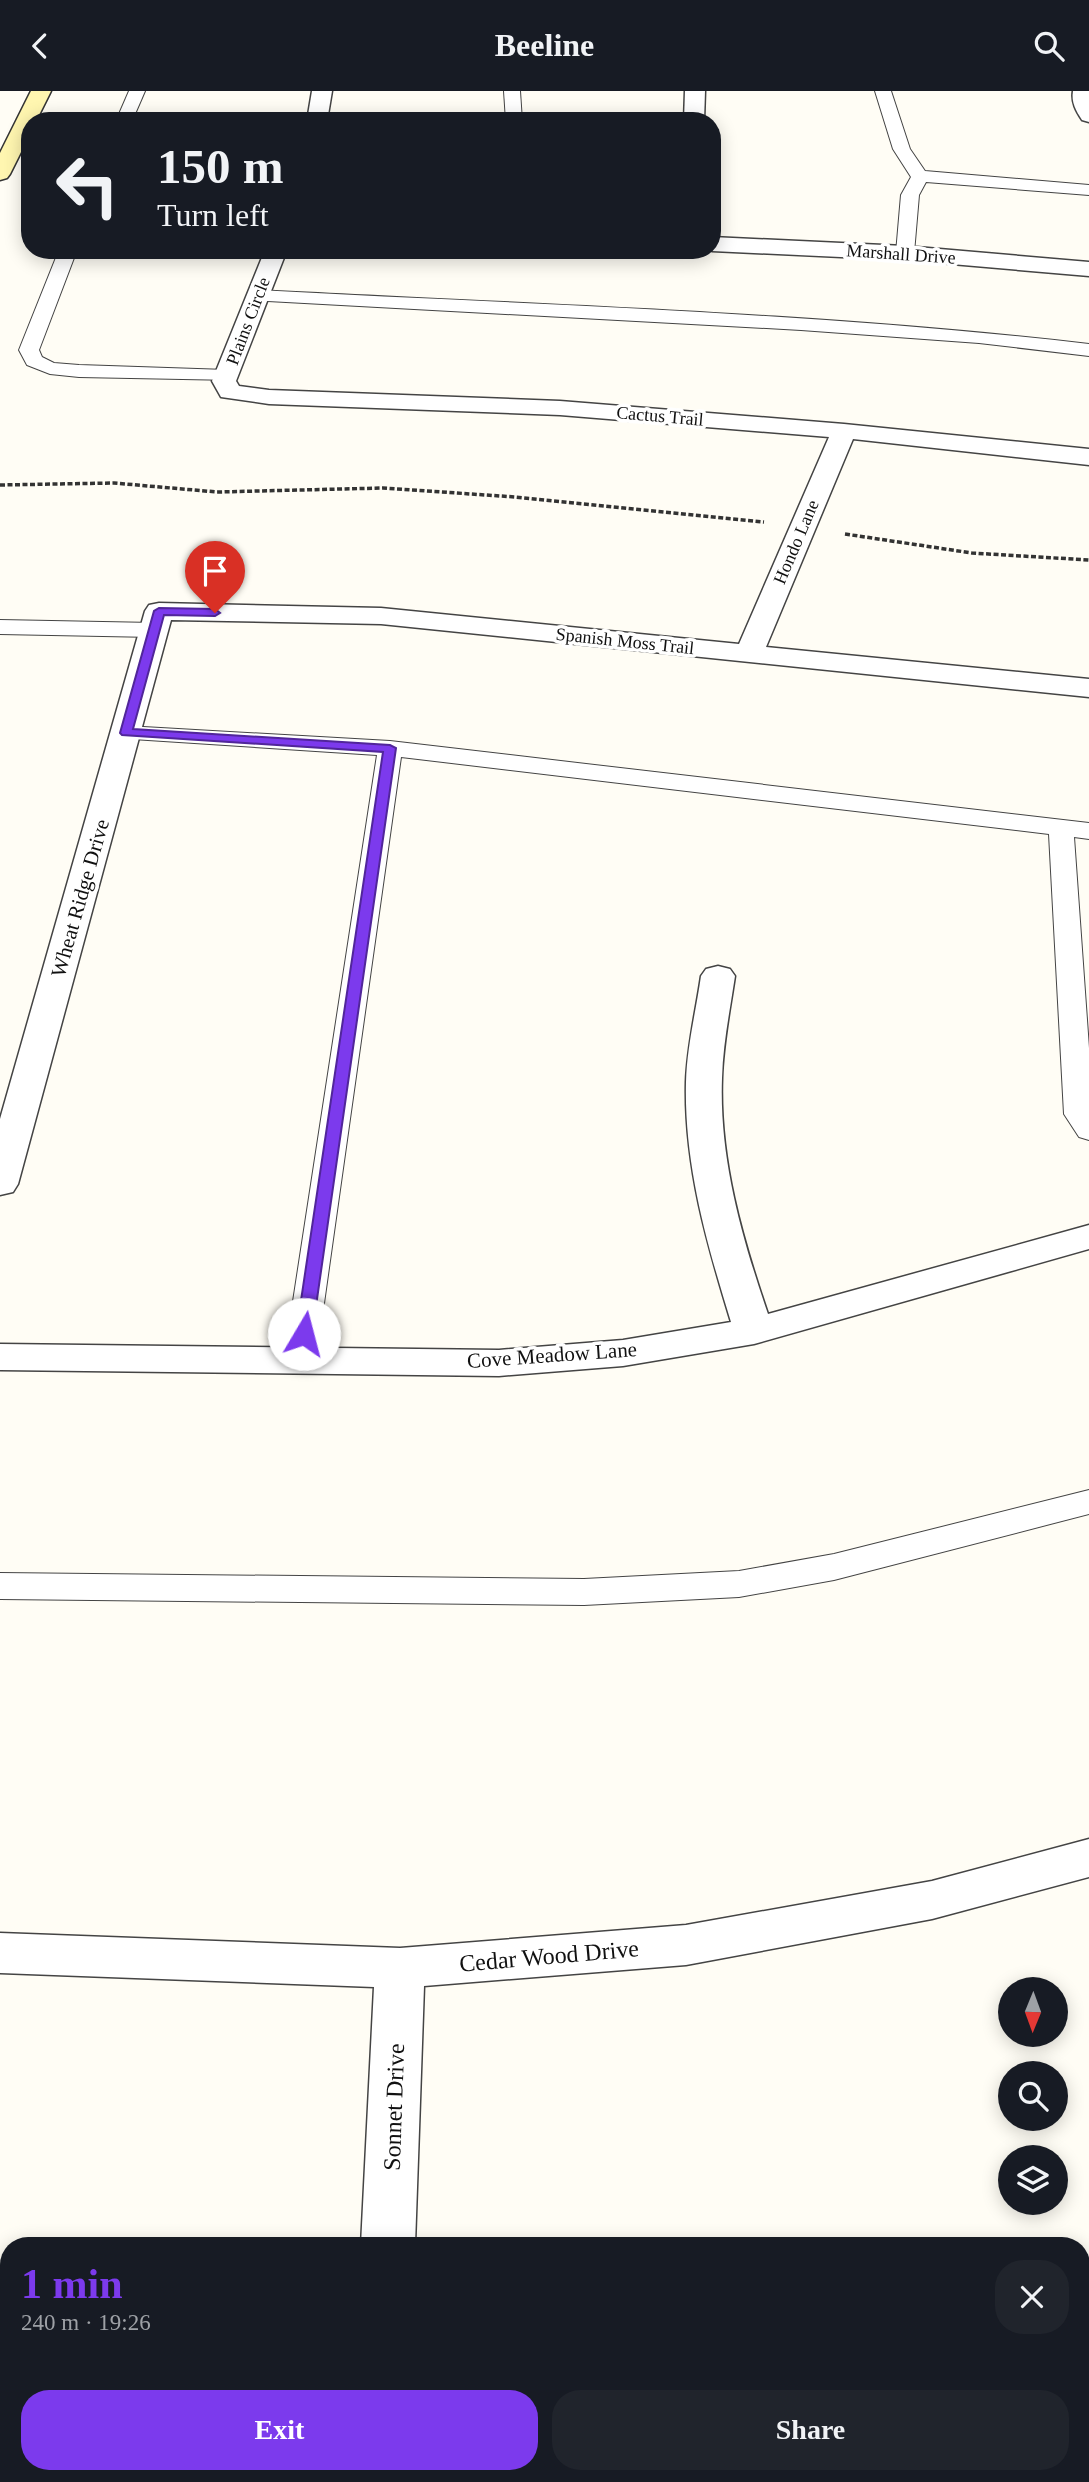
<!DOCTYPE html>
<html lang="en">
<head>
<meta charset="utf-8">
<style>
  :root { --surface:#171b24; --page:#20242c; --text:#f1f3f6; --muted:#9ea1a6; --accent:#7c3aed }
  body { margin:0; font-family:"Times New Roman",serif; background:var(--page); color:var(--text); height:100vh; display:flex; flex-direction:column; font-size:26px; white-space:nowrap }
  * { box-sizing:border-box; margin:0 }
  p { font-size:23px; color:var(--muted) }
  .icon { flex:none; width:38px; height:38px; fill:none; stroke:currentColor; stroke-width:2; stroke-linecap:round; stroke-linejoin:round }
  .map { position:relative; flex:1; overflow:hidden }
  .drawer { position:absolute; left:0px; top:2146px; width:1090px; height:247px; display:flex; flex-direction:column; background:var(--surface); border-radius:28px 28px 0 0; box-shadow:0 4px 18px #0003 }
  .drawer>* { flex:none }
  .top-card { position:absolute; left:21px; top:21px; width:700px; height:147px; border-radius:28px; box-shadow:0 4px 18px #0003; background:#171b24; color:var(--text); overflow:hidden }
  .needle { width:46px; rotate:181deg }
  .controls { position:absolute; left:998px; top:1886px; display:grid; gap:14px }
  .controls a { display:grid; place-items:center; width:70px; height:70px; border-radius:50%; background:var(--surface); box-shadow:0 4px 18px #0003; font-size:35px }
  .pin { position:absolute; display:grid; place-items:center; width:60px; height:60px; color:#fff; margin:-72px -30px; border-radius:50% 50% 50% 0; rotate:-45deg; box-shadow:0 0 7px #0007 }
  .pin .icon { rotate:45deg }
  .me { position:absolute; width:77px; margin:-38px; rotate:8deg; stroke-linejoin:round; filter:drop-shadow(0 0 5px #0008) }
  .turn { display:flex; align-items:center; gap:24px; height:147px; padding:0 21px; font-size:32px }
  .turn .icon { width:91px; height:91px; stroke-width:2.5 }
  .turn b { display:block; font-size:49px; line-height:60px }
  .round { display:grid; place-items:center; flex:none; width:74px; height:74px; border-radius:28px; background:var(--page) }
  .headline { display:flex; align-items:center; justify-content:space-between; height:119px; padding:0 21px }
  h1 { font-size:42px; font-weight:700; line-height:52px; color:var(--accent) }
  .primary-button { display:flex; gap:14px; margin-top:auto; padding:14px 21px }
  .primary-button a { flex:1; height:80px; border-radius:28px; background:var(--accent); color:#fff; font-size:28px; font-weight:700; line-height:80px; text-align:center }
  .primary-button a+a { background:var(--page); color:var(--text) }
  header { display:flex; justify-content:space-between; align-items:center; height:91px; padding:0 21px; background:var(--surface); font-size:32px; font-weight:700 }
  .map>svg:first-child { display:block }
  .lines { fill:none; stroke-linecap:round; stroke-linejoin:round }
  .service-casing { stroke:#444; stroke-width:2 }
  .minor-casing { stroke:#444; stroke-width:3 }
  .tertiary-casing { stroke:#444; stroke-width:3 }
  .secondary-casing { stroke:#333; stroke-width:3 }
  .path-far1 { stroke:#333; stroke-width:3.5; stroke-dasharray:5 2.5; stroke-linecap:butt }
  .path { stroke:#333; stroke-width:6; stroke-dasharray:9 4.5; stroke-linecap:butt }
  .service { fill:#fff; fill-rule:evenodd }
  .minor { fill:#fff; fill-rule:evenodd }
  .tertiary { fill:#fff; fill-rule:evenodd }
  .secondary { fill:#fff6b0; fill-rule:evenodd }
  .route { fill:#7c3aed; stroke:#51269a; stroke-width:2 }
  .labels { text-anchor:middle; stroke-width:7; stroke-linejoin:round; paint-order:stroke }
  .far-street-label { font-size:18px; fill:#111; stroke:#fff }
  .street-label { font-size:21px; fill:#111; stroke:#fff }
  .near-street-label { font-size:24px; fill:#111; stroke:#fff }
</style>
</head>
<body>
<header><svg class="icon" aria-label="back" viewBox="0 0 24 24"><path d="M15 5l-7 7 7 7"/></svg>Beeline<svg class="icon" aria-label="search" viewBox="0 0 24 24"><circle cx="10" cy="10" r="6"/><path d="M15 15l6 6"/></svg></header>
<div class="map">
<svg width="1089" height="2391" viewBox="0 0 1089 2391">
  <rect width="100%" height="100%" fill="#fffdf5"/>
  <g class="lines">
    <g class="service-casing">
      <g id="service">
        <polygon points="129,0 145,0 132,30 116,30"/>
        <polygon points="504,0 520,0 522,30 506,30"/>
        <polygon points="875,0 891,0 910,58 925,80 1089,94 1089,104 926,91 919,104 914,162 911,166 899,166 896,162 901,104 911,86 893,58"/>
        <polygon points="59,159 77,159 39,259 42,266 54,272 79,274 227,279 234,281 237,285 234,289 79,286 50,283 27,274 19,259"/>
        <path d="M258,199c277,15 555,22 831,54v12l-110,-13 -178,-13 -550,-30 -2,-4 2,-4z"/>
        <polygon points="0,529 154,532 162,534 165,539 162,544 154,546 0,543"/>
        <polygon points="126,635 390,650 1089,732 1089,748 1074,746 1089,957 1089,1049 1079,1046 1064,1023 1049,743 401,666 316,1269 311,1277 300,1280 289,1277 284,1269 377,664 117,647 114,642 117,637"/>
        <polygon points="1089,1399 1089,1423 834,1489 739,1506 584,1514 0,1508 0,1482 584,1488 739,1480 834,1463"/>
      </g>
    </g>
    <g class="minor-casing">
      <g id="minor">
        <polygon points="312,0 332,0 327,30 307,30"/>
        <polygon points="685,0 705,0 704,30 684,30"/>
        <path d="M1073,0h16v31l-7,-2c-6,-9 -11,-18 -9,-29z"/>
        <polygon points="712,146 905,155 1089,171 1089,185 905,169 712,160"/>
        <polygon points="265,159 287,159 236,290 239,295 269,299 560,310 844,333 1089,358 1089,374 853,348 766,556 1089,588 1089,606 381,533 171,529 18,1093 13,1101 0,1104 0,1028 145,520 149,514 159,512 381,517 739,553 829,346 560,324 269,313 221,306 212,290"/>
        <path d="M718,875l12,3 5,7c-5,34 -12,67 -13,102 -3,81 20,160 46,236l321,-89v24l-335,95 -131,22 -124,10 -499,-6v-26l499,6 124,-10 108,-18c-24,-78 -47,-157 -45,-240 1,-36 10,-71 15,-106l5,-7z"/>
        <polygon points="1089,1748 1089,1786 932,1828 686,1874 424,1895 415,2154 361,2154 374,1896 0,1882 0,1842 400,1857 686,1834 932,1790"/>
        <polygon points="104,2384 162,2384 159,2391 101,2391"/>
      </g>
    </g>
    <g class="tertiary-casing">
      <g id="tertiary">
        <polygon points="1089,2303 1089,2357 1082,2359 1082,2305"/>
        <polygon points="0,2348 9,2348 9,2384 34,2384 31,2391 0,2391"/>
      </g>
    </g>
    <g class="secondary-casing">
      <polygon id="secondary" points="31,0 51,0 36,30 30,30 30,43 10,83 7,87 0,89 0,62"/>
    </g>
    <g class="path-far1">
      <polyline points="0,394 114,392 217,401 383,397 515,406 764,431"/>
      <polyline points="845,443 972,462 1089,469"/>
    </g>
    <g class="path">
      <polyline points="1082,2200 1089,2198"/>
      <polyline points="0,2285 9,2285"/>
    </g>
    <use href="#service" class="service"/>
    <use href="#minor" class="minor"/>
    <use href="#tertiary" class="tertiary"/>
    <use href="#secondary" class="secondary"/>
  </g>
  <polygon class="route" points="159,517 215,518 220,522 215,525 164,524 133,638 390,654 396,657 312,1243 304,1248 296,1243 383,661 122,644 120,642 154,520"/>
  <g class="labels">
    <g class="far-street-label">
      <text transform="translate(901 163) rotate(4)" y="6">Marshall Drive</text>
      <text transform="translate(248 230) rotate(-69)" y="6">Plains Circle</text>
      <text transform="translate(660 325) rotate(5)" y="6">Cactus Trail</text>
      <text transform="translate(796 451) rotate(-67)" y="6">Hondo Lane</text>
      <text transform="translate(625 550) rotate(6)" y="6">Spanish Moss Trail</text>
    </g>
    <g class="street-label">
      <text transform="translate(80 807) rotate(-74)" y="7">Wheat Ridge Drive</text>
      <text transform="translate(552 1264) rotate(-4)" y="7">Cove Meadow Lane</text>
    </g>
    <g class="near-street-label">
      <text transform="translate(549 1865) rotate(-5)" y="8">Cedar Wood Drive</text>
      <text transform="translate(394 2016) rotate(-88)" y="8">Sonnet Drive</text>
    </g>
  </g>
</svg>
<div class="controls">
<a><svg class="needle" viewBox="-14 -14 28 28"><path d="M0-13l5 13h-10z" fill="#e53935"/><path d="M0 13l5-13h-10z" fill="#9ea1a6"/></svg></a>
<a><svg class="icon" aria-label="search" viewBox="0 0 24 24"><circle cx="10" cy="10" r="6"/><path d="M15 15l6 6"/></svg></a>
<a><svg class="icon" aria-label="layers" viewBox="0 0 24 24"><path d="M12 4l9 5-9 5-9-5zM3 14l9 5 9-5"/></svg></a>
</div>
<div class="pin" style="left:215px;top:522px;background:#d93025"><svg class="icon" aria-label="arrive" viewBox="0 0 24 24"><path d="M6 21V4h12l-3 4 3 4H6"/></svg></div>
<svg class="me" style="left:304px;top:1243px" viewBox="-20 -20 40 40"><circle r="19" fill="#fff"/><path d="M0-13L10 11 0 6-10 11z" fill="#7c3aed"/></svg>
<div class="top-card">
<div class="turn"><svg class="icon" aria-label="left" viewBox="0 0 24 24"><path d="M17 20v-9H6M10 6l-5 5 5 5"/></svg><div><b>150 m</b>Turn left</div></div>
</div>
<section class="drawer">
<div class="headline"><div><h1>1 min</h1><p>240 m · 19:26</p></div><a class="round"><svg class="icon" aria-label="close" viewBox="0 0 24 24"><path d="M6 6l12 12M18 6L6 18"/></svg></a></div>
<div class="primary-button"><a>Exit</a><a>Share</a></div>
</section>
</div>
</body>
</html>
